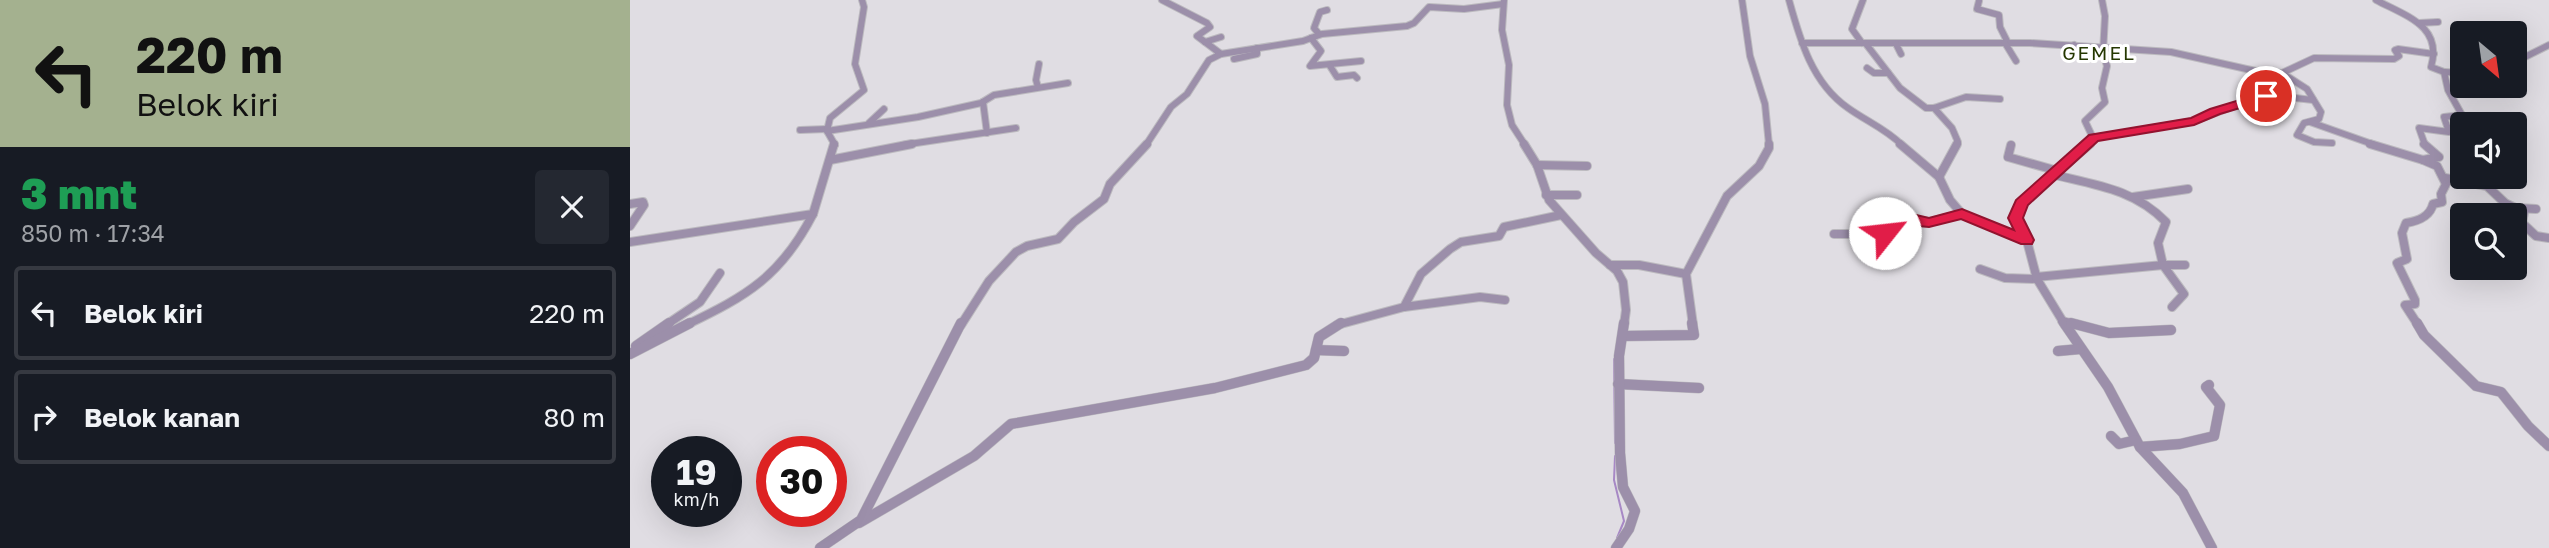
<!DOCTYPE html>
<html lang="id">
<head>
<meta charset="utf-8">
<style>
  :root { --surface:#171b24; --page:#242831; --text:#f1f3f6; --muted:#9ea1a6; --line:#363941 }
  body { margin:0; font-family:"Golos Text",sans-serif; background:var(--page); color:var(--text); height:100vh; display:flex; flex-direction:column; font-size:26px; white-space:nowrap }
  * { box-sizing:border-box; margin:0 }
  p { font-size:23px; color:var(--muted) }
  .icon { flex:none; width:38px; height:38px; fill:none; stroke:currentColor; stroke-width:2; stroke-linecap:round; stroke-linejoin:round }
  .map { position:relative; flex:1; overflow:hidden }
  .panel { display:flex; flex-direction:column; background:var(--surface); width:630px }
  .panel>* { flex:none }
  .hud { background:#a4b18f; color:#111; overflow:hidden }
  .needle { width:46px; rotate:151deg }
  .controls { position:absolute; left:1820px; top:21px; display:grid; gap:14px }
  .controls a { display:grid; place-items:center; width:77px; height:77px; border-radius:7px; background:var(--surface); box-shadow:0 7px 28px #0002; font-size:35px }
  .speed { position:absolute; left:21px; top:436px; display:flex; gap:14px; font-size:35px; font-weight:700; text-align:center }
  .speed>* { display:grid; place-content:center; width:91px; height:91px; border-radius:50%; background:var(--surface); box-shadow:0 7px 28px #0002; line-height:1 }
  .speed small { font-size:18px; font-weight:400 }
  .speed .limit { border:10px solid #d22; background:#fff; color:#111 }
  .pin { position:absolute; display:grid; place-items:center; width:60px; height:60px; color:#fff; margin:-30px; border:4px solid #fff; border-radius:50%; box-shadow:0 2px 7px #0007 }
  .me { position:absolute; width:77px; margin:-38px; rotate:61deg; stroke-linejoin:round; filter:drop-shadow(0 0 5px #0008) }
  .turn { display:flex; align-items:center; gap:24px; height:147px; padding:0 21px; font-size:32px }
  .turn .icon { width:91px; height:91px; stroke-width:2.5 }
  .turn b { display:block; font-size:49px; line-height:60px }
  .round { display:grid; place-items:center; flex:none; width:74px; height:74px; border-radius:7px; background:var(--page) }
  .head { display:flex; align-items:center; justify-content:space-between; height:119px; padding:0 21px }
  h1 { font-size:42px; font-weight:800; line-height:52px; color:#1e9e55 }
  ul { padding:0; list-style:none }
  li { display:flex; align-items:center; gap:21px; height:94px; margin:0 14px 10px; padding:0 7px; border:4px solid var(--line); border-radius:7px }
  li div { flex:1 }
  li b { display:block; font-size:26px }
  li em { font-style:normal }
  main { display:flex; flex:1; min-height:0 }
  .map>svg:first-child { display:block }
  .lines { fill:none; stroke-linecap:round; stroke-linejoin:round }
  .stream { stroke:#a788c5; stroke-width:2 }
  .minor-far2-casing { stroke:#bcbabf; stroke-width:8 }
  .minor-far1-casing { stroke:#bcbabf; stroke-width:10 }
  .minor-casing { stroke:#bcbabf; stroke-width:11 }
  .minor-far2 { stroke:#9c8faa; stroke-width:6 }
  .minor-far1 { stroke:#9c8faa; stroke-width:8 }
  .minor { stroke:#9c8faa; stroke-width:10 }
  .route { fill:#e11d48; stroke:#92132f; stroke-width:2 }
  .labels { text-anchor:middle; stroke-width:6; stroke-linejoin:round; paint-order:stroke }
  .far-quarter-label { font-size:19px; letter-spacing:2px; fill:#253701; stroke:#fff }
</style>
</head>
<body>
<main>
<section class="panel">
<div class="hud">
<div class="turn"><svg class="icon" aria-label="left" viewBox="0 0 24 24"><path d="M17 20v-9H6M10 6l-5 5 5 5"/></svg><div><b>220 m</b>Belok kiri</div></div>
</div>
<div class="head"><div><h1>3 mnt</h1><p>850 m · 17:34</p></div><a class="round"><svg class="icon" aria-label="close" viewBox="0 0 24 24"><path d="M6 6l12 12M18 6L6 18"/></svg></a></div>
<ul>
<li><svg class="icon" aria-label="left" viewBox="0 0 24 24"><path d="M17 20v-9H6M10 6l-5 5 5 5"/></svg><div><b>Belok kiri</b></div><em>220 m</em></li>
<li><svg class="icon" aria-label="right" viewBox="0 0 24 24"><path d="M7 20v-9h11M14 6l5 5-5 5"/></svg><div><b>Belok kanan</b></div><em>80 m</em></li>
</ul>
</section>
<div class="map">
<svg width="1919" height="548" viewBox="0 0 1919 548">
  <rect width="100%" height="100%" fill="#e0dde3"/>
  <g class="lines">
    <g class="stream">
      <polyline points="984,359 985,443"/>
      <polyline points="985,456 984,480 994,521 987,538"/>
    </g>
    <g class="minor-far2-casing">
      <g id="minor-far2">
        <polyline points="874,0 872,30 879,65 877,105 882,125 895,145"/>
        <polyline points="1112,0 1120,56 1135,104 1139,145"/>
        <path d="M1159,0c11,40 23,83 59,108 18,13 38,21 54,37"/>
        <path d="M1746,0c30,16 67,26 55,67l13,5 4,18 14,25 -18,2 5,15 -30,-4 6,17"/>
        <polyline points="1349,1 1347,9 1369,15 1370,27 1378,43"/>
        <polyline points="1789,23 1808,22"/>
        <polyline points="689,34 684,28 690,12 697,10"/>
        <polyline points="681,38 691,51 680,66 731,61"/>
        <polyline points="575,42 591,37"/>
        <polyline points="1172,43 1400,43 1541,52 1630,72 1652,73 1677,89 1691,112 1689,119 1674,123 1667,135 1684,142 1702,143"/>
        <polyline points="1232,43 1222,29 1233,0"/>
        <polyline points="1375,43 1386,61"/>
        <polyline points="1236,44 1270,88 1296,108 1304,108 1336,97 1370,99"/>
        <polyline points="1266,44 1271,54"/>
        <polyline points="1444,45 1447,50 1458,52"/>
        <polyline points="591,54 673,41 692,34 777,26 784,23 799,7 834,9 873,4"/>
        <polyline points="604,59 627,54 627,48"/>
        <polyline points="1885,62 1919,45"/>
        <polyline points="700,66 707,77 724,75 727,78"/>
        <polyline points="1237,68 1244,73 1258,73"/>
        <polyline points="1814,72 1832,73"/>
        <polyline points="1652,73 1684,58 1764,59 1769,56 1765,50 1768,49 1804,54"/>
        <polyline points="408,87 406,80 409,64"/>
        <polyline points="1619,100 1631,109 1630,111"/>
        <polyline points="353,102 357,133"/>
        <polyline points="1304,108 1322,128 1328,142 1326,145"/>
        <polyline points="1831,117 1848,121"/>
        <polyline points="1680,122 1745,145"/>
        <polyline points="239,123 254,109"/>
        <polyline points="170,130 197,129"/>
        <polyline points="197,131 288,117 351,103 364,95 438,83"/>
        <polyline points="1464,138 1564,121 1626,98 1647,96 1683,100"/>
        <polyline points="205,145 197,131 200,118 234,90 225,64 234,7 232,0"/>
        <polyline points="273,145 386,128"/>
        <polyline points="516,145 541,107 557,94 579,60 591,54 567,36 580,27 577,23 532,0"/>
        <polyline points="1458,145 1464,140 1455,121 1475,102 1472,88 1477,66 1473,53 1475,16 1472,0"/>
      </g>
    </g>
    <g class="minor-far1-casing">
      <g id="minor-far1">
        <polyline points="894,144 907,165 919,200 966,253 987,271 993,282 996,310 994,325"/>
        <polyline points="1270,144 1309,177 1320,200 1332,214 1395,240"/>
        <polyline points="1740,144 1793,160"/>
        <polyline points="1381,145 1378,157 1428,171"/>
        <polyline points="200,160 282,144"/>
        <polyline points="907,165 957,166"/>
        <polyline points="1309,177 1327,144"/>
        <polyline points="1815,178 1857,186 1875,203 1894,212 1892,223 1906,236 1919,238"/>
        <polyline points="916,195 947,195"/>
        <polyline points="1503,197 1558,189"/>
        <polyline points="0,204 13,202 14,205 0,226"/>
        <polyline points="1888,208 1906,209"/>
        <polyline points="1204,234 1253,234 1260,219 1299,222 1332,214"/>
        <polyline points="0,242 183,214 204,144"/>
        <polyline points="980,265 1009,265 1056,274"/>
        <polyline points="1350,269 1375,278 1407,279"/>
        <path d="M1406,277l127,-12 -5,-22 8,-21c-31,-32 -69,-37 -111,-47"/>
        <polyline points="774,307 850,297 875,300"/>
        <polyline points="1542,307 1554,294 1533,265 1555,265"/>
        <polyline points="1432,321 1448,325"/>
        <polyline points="36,325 70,302 90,273"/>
        <path d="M56,325c61,-29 95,-49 127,-111"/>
        <polyline points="331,325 359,281 386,252 397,246 428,239 444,222 474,199 480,184 517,144"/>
        <polyline points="707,325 774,307 791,274 820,249 831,242 869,236 874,227 931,215"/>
        <polyline points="1063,325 1056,274 1097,196 1129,166 1139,148 1139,144"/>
        <polyline points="1435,325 1407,279 1397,241 1386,220 1388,208 1395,199 1460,144"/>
        <path d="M1788,325l-13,-20 10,-1v-4l-18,-37 10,-4 -5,-26 4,-10c12,-2 24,-6 27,-19l9,-2 -1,-8 5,-10 -9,-18 -14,-6 16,-3 -15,-13"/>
      </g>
    </g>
    <g class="minor-casing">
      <g id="minor">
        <polyline points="1434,323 1478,387 1510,447 1553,493 1582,548"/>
        <polyline points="1441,323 1479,333 1541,330"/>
        <polyline points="1787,323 1794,335 1846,386 1871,392 1898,426 1919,446"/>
        <polyline points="993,336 1064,335 1062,323"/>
        <polyline points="6,346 39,323"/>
        <polyline points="686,350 714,351"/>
        <polyline points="1428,351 1450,349"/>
        <polyline points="0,354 60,323"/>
        <polyline points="988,384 1069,388"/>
        <polyline points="1481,436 1489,444 1506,440"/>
        <polyline points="1510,447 1550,444 1584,436 1590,405 1576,387 1579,385"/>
        <polyline points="229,523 344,456 381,424 585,388 676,365 684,358 689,337 711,323"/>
        <polyline points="190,548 231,520 331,323"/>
        <polyline points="986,548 999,529 1005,511 993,487 990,453 989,356 994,323"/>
      </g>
    </g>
    <use href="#minor-far2" class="minor-far2"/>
    <use href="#minor-far1" class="minor-far1"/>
    <use href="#minor" class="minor"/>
  </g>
  <polygon class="route" points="1636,92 1640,94 1640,99 1590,114 1564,125 1468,141 1398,205 1393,218 1404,240 1402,244 1391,244 1331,219 1299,227 1266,224 1260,236 1255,237 1248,233 1255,216 1282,214 1299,218 1332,209 1384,230 1378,218 1386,200 1459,135 1561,118 1580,109"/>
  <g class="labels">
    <g class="far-quarter-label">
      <text x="1469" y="60">GEMEL</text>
    </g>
  </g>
</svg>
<div class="controls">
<a><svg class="needle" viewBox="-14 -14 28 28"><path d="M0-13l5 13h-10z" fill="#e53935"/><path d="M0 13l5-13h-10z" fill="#9ea1a6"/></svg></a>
<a><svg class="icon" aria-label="sound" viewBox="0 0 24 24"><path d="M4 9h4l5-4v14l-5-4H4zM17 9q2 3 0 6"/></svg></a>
<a><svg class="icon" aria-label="search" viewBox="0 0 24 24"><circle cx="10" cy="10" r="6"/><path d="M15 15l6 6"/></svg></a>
</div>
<div class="speed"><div>19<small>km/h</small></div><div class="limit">30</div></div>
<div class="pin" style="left:1636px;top:96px;background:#d93025"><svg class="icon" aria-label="arrive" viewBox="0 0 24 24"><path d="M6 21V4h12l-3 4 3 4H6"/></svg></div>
<svg class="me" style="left:1255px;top:233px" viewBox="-20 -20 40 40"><circle r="19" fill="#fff"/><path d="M0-13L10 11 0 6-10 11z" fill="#e11d48"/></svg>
</div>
</main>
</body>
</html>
